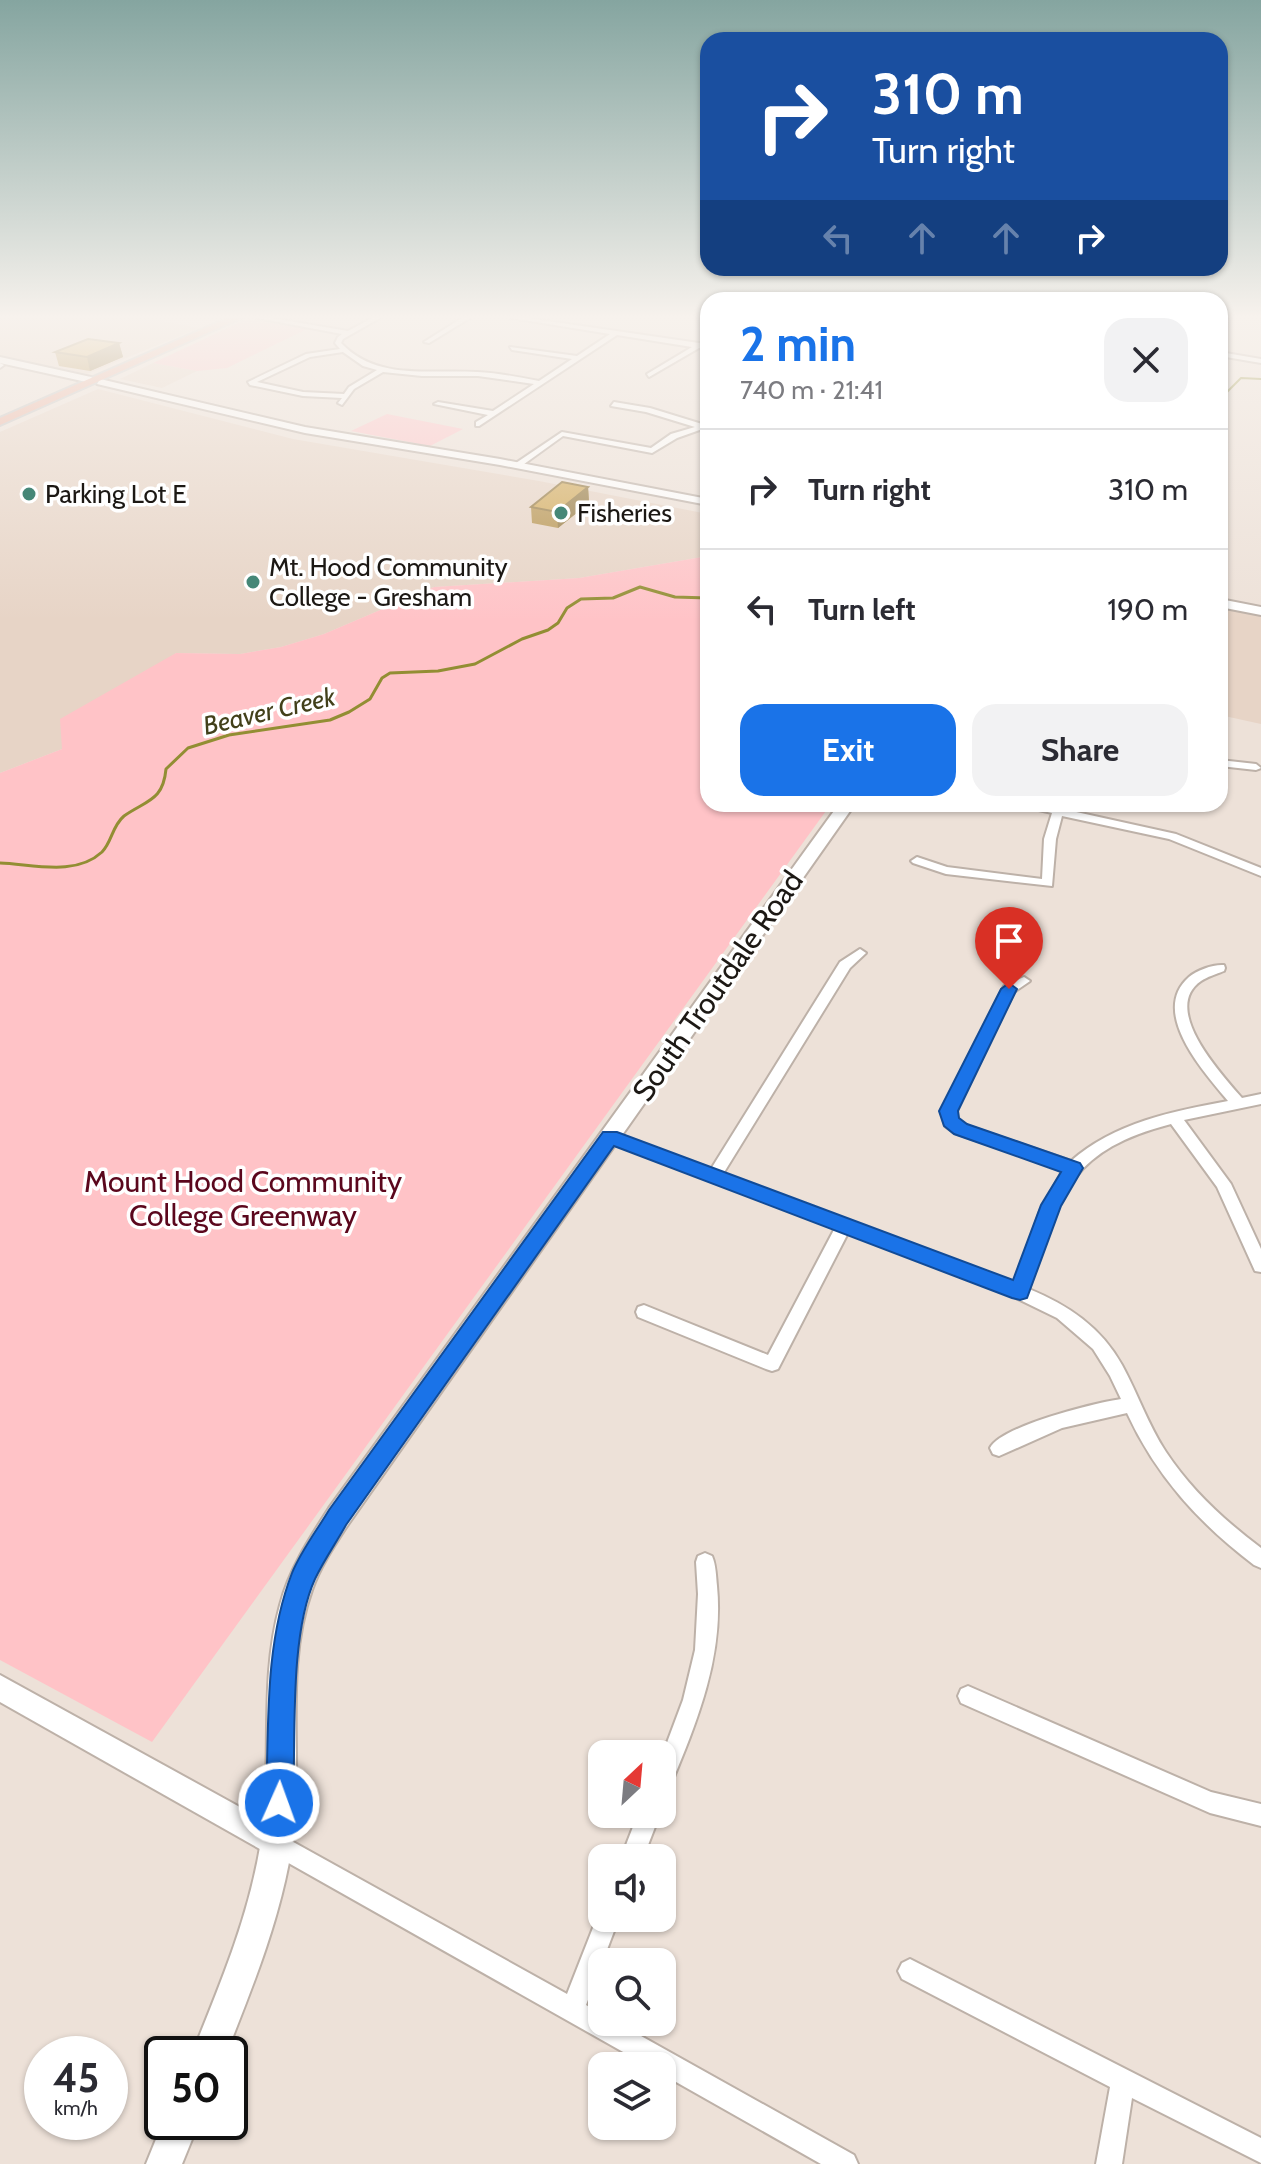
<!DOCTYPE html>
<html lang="en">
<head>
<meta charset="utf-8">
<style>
  :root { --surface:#fff; --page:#f2f2f3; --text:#2b2b33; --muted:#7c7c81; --line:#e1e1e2; --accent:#1a73e8 }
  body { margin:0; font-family:Cabin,sans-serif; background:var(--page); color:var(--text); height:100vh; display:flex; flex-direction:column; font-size:30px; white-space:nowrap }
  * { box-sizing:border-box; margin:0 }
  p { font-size:26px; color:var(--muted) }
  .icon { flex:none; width:44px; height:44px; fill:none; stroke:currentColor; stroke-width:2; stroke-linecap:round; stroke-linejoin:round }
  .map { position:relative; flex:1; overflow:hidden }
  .details { position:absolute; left:700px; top:292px; width:528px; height:520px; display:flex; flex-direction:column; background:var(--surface); border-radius:24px; box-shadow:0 2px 6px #0004 }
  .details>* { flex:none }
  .guide { position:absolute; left:700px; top:32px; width:528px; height:244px; border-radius:24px; box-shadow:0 2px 6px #0004; background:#1a4fa0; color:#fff; overflow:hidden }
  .needle { width:52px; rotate:26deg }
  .fabs { position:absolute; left:588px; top:1740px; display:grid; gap:16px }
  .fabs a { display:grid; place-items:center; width:88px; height:88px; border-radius:16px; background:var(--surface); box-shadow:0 2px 6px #0004; font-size:40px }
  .speed { position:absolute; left:24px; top:2036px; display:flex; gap:16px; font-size:40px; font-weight:700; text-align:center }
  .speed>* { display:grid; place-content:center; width:104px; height:104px; border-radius:50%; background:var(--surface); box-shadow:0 2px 6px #0004; line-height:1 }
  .speed small { font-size:20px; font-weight:400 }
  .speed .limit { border:4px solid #111; border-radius:12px; background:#fff; color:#111 }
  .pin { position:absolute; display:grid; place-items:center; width:68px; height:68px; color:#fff; margin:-82px -34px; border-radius:50% 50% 50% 0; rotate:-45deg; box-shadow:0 0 8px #0007 }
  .pin .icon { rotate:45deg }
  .me { position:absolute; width:88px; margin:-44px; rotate:2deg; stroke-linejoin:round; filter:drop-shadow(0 0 6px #0008) }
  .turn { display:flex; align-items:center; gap:28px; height:168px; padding:0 40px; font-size:36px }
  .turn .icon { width:104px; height:104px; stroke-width:2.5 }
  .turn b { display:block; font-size:56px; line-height:68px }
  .lanes { display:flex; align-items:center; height:76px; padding:0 40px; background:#0003; justify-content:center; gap:40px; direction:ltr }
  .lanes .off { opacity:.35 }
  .round { display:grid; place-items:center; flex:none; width:84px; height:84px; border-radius:24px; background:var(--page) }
  .summary { display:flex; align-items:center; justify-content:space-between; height:136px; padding:0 40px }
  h1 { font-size:48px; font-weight:800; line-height:60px; color:var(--accent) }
  .action { display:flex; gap:16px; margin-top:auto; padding:16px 40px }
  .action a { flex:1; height:92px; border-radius:24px; background:var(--accent); color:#fff; font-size:32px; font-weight:800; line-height:92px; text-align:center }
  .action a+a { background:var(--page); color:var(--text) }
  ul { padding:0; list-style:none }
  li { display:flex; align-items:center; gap:24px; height:120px; padding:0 40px; border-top:2px solid var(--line) }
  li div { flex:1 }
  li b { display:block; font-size:30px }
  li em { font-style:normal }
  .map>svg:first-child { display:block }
  .built { fill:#e7d4c6 }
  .green { fill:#ffc3c7 }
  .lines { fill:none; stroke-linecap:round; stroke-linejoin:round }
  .stream-far1 { stroke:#928e33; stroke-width:2 }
  .stream { stroke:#928e33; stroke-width:3 }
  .minor-casing { stroke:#bdb1a8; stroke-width:4 }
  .tertiary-casing { stroke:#bdb1a8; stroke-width:4 }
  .secondary-casing { stroke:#bdb1a8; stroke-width:4 }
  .primary-casing { stroke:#c4c3c2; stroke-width:4 }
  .minor { fill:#fff; fill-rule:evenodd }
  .tertiary { fill:#fff; fill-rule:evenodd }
  .secondary { fill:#fff; fill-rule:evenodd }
  .primary { fill:#ebaf9d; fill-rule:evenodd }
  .wall { fill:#b49049 }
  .shaded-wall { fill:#92763c }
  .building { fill:#d1a855; stroke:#92763c; stroke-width:2 }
  .route { fill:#1a73e8; stroke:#114b97; stroke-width:2 }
  .poi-dot { fill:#458777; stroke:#fff; stroke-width:3 }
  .labels { text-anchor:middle; stroke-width:7; stroke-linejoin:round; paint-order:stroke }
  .far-poi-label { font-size:26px; fill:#1c1814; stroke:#fff; text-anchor:start }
  .far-water-label { font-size:26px; font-style:italic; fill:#42401a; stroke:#fff }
  .street-label { font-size:30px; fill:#1c1814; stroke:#fff }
  .park-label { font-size:30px; fill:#5b071d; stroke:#fff }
</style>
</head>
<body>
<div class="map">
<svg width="1261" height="2164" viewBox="0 0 1261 2164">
  <rect width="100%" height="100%" fill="#ede1d8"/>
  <g class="built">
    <polygon points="0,318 145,318 199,328 87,374 0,357"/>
    <polygon points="153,363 197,371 162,388 120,379"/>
    <polygon points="98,389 293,439 539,481 708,514 708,556 579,578 434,587 324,634 281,647 240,654 176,653 62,749 0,773 0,432"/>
    <polygon points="1220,608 1261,616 1261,724 1220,715"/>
  </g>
  <g class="green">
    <polygon points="247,319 307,329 227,368 197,371 153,363"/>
    <polygon points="387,414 463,429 430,446 351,431"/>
    <polygon points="708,556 708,804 831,804 152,1742 0,1660 0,773 62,749 60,719 176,653 240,654 281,647 324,634 434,587 579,578"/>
  </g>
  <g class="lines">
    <polyline class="stream-far1" points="1220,399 1241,378 1261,379"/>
    <path class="stream" d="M0,863c32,1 75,14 102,-11 10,-10 10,-26 22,-36 23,-16 39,-15 42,-47l22,-21 41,-13 101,-15 19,-8 21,-13 12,-21 8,-5 48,-2 37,-7 47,-25 26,-9 10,-7 9,-15 14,-9 32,-1 27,-11 35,10 33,1"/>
    <g class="minor-casing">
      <g id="minor">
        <path d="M257,318h14l77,13 24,-13h8l-37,21 -2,4c36,38 88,26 136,29 21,1 42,5 62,9l33,-22 -60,-9 -2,-3 67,9 33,-22 -99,-16h16l172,25 9,2v4l-9,-1 -50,29 -2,-3 45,-27 -75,-12 -138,91h-3v-4l12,-7 -54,-11 4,-2 55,9 41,-27 -56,-8h-56l-39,-4 -29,17 -12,16 -4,-2 4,-5 -39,-2 -53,-11 -2,-3 58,-28 34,-5 -5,-6 3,-6 4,-3zM343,352l20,14 14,4 -28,17 -5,7 -41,-2 -46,-10 53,-25z"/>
        <polygon points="462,318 470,318 429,343 424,342"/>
        <polygon points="1220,352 1261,359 1261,363 1220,356"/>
        <polygon points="0,363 4,365 0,368"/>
        <polygon points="614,402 650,408 702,424 708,423 708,427 677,438 652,453 563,436 520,467 513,465 562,432 651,448 671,434 695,427 646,412 611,406"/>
        <polygon points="1220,760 1256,764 1261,768 1256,770 1220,766"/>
        <polygon points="1019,804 1040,804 1176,834 1261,868 1261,876 1169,839 1062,816 1056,839 1052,886 946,874 913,863 911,861 917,857 947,867 1042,879 1044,839 1052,813 1021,806"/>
        <path d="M860,949l6,4 -16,15 -127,206 292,109 25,-72 23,-41 -108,-37 -10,-7 -4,-15 63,-125 20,-9 6,4 -16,11 -59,119 2,8 8,6 106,36c43,-38 102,-50 157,-60 -24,-29 -79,-89 -39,-124 8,-7 25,-13 35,-12l1,3 -1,3c-8,3 -17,6 -23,10 -41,28 21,94 41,117l19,-4v10l-77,16 47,64 30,65v23l-6,-1 -38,-84 -46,-63c-104,27 -112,72 -142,165 39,16 72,38 93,76 16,29 26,60 44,87 25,38 59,69 95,96v20l-7,-3c-55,-42 -98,-89 -127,-152l-65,15 -63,28 -6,-2 -3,-6c11,-22 105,-45 131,-49l-11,-23 -17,-27 -36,-31 -43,-21 -166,-64 -70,136 -6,2 -6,-2 -128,-52 -2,-5 2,-5 6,-2 124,50 67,-127 -230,-87 -2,-4 2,-4 5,-1 101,37 129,-207z"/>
        <path d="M705,1553l7,3c4,9 4,20 5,30 7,72 -21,138 -48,203l-7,4v-37l21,-56 12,-50 3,-56 -2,-32 2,-6z"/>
        <polygon points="968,1686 1211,1792 1261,1804 1261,1826 1210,1813 961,1703 958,1696 961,1689"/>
        <polygon points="638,1814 660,1814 643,1858 621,1858"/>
        <polygon points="277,1833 567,1994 600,1910 602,1909 602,1918 619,1918 586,2005 602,2014 602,2022 616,2022 854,2155 858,2164 821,2164 662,2074 662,2066 648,2066 269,1852 266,1844 269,1836"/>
        <polygon points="910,1959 1261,2138 1261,2163 1132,2098 1122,2164 1096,2164 1110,2087 902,1979 898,1971 902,1963"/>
      </g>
    </g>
    <g class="tertiary-casing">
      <polygon id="tertiary" points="0,1675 287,1833 291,1843 287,1853 277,1857 267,1853 0,1702"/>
    </g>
    <g class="secondary-casing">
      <g id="secondary">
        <polygon points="0,357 91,377 96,380 91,383 0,363"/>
        <polygon points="100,379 305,427 500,459 708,499 708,505 500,465 305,433 97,384"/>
        <polygon points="1220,599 1261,607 1261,615 1220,607"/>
        <path d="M839,804h16l-508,722c-13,20 -27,41 -35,64 -29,80 -8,171 -20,255 -11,72 -39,141 -66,209h-34c27,-67 56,-135 68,-207 14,-80 -2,-163 20,-242 9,-35 29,-66 49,-97z"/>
        <polygon points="163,2122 199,2122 182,2164 146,2164"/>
      </g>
    </g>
    <g class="primary-casing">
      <polygon id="primary" points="228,318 241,318 0,425 0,418"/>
    </g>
    <use href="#minor" class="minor"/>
    <use href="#tertiary" class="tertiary"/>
    <use href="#secondary" class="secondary"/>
    <use href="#primary" class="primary"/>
  </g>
  <g class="wall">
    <polygon points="119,343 123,357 90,371 59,366 55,352"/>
    <polygon points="588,487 589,503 558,528 532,523 531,507"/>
  </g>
  <g class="shaded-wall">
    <polygon points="119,343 123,357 90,371 87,357"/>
    <polygon points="588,487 589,503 558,528 557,512"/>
  </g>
  <g class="building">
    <polygon points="88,339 119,343 87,357 55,352"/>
    <polygon points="562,482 588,487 557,512 531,507"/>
  </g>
  <linearGradient id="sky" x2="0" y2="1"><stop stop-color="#85a5a0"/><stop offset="0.51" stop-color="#f7f2ed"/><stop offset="1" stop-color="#f7f2ed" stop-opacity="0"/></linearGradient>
  <rect width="1261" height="621" fill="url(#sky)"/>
  <path class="route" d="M1009,983l8,6 -59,122 1,7 8,6 113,39 3,5 -22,38 -34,92 -7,2 -8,-2 -398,-152 -268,379c-10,18 -22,35 -31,54 -26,57 -19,160 -22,224l-4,10 -10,4 -9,-4 -4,-10c3,-76 -2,-158 26,-230 9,-22 25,-43 37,-63l274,-378h14l396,148 28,-75 20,-33 -107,-38 -10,-8 -5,-15 62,-122z"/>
  <g class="poi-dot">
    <circle cx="29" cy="494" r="8"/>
    <circle cx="561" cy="513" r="8"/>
    <circle cx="253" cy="582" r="8"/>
  </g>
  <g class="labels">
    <g class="far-poi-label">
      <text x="45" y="503">Parking Lot E</text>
      <text x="577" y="522">Fisheries</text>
      <text x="269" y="576">Mt. Hood Community<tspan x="269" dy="30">College - Gresham</tspan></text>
    </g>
    <g class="far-water-label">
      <text transform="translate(269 711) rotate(-13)" y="9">Beaver Creek</text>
    </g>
    <g class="street-label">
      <text transform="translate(718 986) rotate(-55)" y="10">South Troutdale Road</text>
    </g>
    <g class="park-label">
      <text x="243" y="1192">Mount Hood Community<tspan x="243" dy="34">College Greenway</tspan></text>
    </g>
  </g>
</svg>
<div class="fabs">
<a><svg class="needle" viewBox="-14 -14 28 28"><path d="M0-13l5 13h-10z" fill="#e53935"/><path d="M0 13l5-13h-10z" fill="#7c7c81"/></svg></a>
<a><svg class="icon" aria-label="sound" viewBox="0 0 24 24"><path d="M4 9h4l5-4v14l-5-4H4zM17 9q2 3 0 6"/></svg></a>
<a><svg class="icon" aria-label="search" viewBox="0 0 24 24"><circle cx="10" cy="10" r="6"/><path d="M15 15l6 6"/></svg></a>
<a><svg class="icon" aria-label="layers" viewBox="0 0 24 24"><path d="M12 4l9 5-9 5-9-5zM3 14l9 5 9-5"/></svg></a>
</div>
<div class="speed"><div>45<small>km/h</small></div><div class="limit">50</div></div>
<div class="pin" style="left:1009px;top:989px;background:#d93025"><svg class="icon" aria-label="arrive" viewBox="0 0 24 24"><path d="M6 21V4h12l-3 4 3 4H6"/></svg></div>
<svg class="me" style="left:279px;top:1803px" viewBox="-20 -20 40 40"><circle r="17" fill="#1a73e8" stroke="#fff" stroke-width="3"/><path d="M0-11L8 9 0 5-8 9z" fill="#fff"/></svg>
<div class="guide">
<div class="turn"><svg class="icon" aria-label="right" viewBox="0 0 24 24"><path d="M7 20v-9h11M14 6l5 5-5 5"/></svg><div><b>310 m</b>Turn right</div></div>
<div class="lanes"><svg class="icon off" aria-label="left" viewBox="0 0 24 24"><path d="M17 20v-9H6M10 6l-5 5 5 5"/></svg><svg class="icon off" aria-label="ahead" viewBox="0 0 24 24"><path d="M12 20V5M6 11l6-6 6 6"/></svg><svg class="icon off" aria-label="ahead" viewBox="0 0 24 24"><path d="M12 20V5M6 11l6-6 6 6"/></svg><svg class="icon" aria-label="right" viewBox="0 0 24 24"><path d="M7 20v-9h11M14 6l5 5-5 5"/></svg></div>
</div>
<section class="details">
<div class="summary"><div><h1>2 min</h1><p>740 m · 21:41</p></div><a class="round"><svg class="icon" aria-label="close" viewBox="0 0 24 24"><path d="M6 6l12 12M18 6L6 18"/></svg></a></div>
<ul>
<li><svg class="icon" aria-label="right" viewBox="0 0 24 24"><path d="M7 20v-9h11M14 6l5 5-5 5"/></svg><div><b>Turn right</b></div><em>310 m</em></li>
<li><svg class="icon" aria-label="left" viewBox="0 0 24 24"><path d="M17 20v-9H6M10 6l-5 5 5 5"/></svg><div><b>Turn left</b></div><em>190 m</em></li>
</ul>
<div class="action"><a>Exit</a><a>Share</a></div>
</section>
</div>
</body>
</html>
